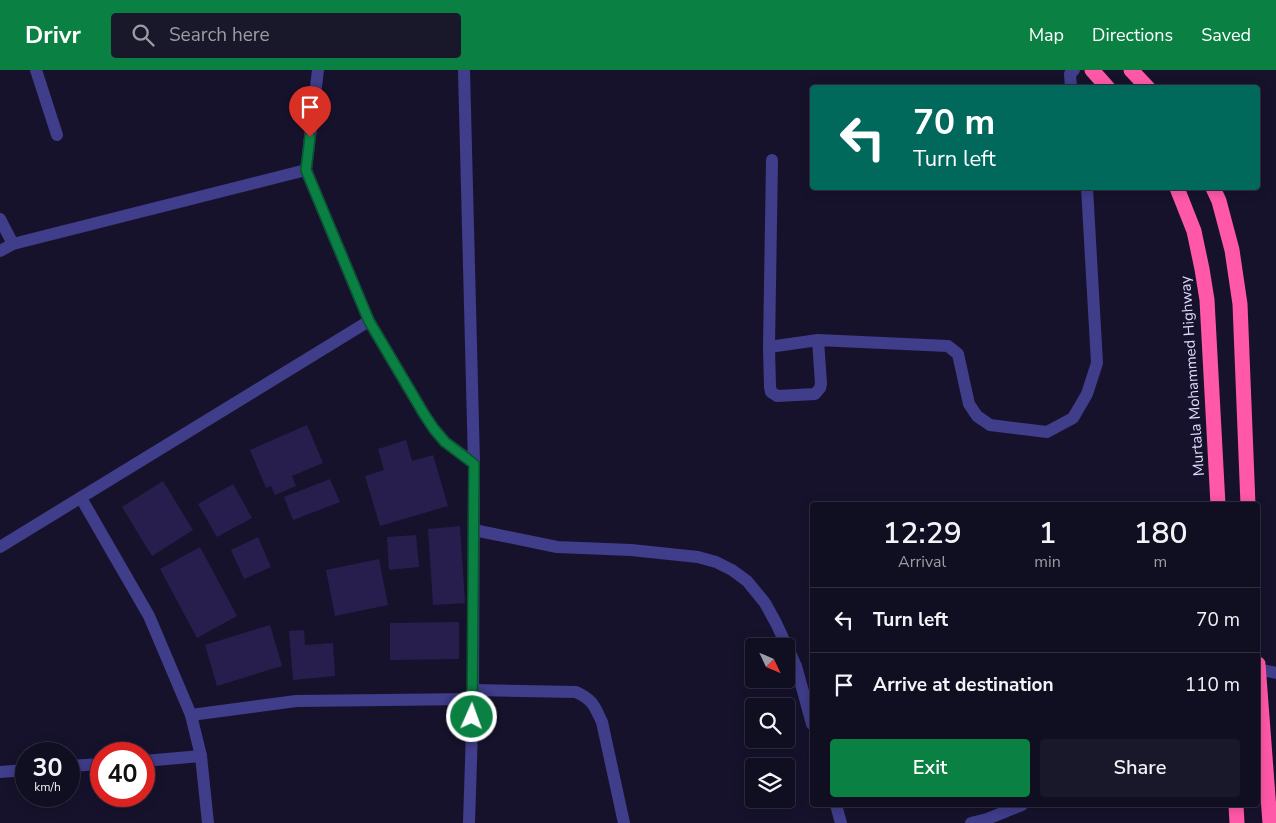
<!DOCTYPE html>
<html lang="en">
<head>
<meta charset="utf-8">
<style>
  :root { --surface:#100e21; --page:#19172a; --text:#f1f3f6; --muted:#9c9ca5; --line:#302e3f; --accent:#0b8043 }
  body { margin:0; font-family:"Nunito Sans",sans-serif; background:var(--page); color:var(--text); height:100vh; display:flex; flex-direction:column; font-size:19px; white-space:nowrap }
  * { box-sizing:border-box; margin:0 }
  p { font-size:16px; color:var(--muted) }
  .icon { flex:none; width:28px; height:28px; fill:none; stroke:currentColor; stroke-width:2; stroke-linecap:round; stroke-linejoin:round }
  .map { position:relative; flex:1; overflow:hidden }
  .drawer { position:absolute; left:810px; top:432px; width:450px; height:305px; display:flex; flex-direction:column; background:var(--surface); border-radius:5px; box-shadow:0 2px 12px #0003,0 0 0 1px var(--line) }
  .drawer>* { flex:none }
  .top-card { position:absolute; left:810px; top:15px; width:450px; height:105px; border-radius:5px; box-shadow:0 2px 12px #0003,0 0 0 1px var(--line); background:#00695c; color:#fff; overflow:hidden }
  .needle { width:32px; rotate:134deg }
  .buttons { position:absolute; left:745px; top:568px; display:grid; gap:10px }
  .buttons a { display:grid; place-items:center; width:50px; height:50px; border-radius:5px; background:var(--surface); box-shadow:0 2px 12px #0003,0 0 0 1px var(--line); font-size:25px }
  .speed { position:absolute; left:15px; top:672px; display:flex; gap:10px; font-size:25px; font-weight:700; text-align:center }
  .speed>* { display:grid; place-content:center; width:65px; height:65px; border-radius:50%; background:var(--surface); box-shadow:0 2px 12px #0003,0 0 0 1px var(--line); line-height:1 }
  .speed small { font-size:12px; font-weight:400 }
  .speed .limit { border:8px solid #d22; background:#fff; color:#111 }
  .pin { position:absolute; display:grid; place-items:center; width:42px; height:42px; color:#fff; margin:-51px -21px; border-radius:50% 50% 50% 0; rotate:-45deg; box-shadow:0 0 5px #0007 }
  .pin .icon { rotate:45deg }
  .me { position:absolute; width:55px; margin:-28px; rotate:2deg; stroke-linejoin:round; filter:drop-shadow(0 0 4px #0008) }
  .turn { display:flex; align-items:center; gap:18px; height:105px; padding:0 20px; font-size:22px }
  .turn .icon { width:65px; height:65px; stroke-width:2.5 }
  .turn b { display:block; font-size:35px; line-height:42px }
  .eta { display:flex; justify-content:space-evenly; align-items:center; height:85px; text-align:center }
  .eta b { font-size:30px; font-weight:600; line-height:35px }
  .action { display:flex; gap:10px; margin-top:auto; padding:10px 20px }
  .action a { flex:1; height:58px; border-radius:5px; background:var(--accent); color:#fff; font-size:20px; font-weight:600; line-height:58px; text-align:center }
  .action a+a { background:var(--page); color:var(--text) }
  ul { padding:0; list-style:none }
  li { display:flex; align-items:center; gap:15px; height:65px; padding:0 20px; border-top:1px solid var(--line) }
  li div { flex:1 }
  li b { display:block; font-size:19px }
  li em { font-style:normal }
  header { display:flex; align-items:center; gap:30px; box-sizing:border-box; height:70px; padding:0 25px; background:var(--accent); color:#fff }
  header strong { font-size:24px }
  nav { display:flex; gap:28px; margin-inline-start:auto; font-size:18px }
  .search { width:350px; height:45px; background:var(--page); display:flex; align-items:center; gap:12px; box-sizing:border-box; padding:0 18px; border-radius:5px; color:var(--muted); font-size:19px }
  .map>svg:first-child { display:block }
  .building { fill:#271e4d }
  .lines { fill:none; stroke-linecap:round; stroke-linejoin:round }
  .minor { stroke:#403d8b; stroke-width:12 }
  .highway { stroke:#ff58a8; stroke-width:15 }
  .route-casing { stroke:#07532c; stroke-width:12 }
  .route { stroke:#0b8043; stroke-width:9 }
  .labels { text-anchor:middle; stroke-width:5; stroke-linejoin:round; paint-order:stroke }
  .street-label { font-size:15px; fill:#e1ddff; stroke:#16122c }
</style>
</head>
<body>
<header>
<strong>Drivr</strong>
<div class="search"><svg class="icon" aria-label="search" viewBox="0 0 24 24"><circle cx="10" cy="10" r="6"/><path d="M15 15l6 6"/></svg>Search here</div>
<nav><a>Map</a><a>Directions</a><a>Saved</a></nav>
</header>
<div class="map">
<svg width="1276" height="753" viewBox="0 0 1276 753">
  <rect width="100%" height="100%" fill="#16122c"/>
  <g class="building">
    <polygon points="307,355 323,393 292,406 296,416 275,425 271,416 266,418 250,380"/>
    <polygon points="406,370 412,391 433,385 448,436 380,456 365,406 384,400 378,379"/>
    <polygon points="330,409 340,432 293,450 284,427"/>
    <polygon points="163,411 193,460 152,486 122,437"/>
    <polygon points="233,414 252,448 217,467 198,434"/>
    <polygon points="460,456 465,533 433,535 428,459"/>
    <polygon points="416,465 419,497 389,500 387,467"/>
    <polygon points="258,467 271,497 244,509 231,480"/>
    <polygon points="200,477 237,546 197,568 160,499"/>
    <polygon points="379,489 388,535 335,546 326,500"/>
    <polygon points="459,552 459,589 390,590 390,553"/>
    <polygon points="270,555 282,596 217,616 205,575"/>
    <polygon points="304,560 305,575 333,573 335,606 293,610 289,561"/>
  </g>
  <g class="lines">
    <g class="minor">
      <polyline points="36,0 57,65"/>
      <polyline points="318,0 306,100 369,251 424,344 434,359 445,372 474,393"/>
      <polyline points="464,0 474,393 473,629 469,753"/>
      <polyline points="1071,18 1070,4 1074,0"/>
      <polyline points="0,149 13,174"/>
      <polyline points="0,181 13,174 306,100"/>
      <polyline points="818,270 821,314 820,318 815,324 777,326 771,322 770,317 769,277 818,270 948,276 958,284 969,334 977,346 990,355 1047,362 1073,348 1087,324 1097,293 1087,118"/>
      <polyline points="769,277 772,90"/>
      <polyline points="81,428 149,546 191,645 201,686 208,753"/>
      <polyline points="474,460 557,477 631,480 698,487 716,492 732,500 747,511 765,533 776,553 796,596 812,654"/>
      <polyline points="0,477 369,251"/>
      <polyline points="1258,599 1276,603"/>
      <path d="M473,620l103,2c17,8 18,13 26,30l22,101"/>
      <polyline points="191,645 296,631 473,629"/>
      <polyline points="144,691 201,686"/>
      <polyline points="69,696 101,694"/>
      <polyline points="0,702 26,700"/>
      <polyline points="836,735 841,753"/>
      <polyline points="971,753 987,749 1022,735"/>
    </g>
    <g class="highway">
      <polyline points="1092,0 1108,18"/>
      <polyline points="1131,0 1148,18"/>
      <polyline points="1177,118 1194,161 1202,199 1207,230 1218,435"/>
      <polyline points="1213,118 1219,131 1232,180 1240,234 1248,435"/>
      <polyline points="1258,594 1270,753"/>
      <polyline points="1236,735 1237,753"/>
    </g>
  </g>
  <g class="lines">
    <g class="route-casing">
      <polyline id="route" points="310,67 306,100 369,251 424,344 434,359 445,372 474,394 472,647"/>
    </g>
    <use href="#route" class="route"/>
  </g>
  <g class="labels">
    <g class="street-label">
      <text transform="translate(1192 306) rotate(-94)" y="5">Murtala Mohammed Highway</text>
    </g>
  </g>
</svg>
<div class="buttons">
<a><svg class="needle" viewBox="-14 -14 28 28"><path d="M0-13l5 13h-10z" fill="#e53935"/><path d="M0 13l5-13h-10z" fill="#9c9ca5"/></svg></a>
<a><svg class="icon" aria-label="search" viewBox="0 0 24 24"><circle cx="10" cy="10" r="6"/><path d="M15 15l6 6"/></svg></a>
<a><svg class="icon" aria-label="layers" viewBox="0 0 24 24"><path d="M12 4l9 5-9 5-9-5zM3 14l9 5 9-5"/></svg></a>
</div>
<div class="speed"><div>30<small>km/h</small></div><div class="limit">40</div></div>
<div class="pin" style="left:310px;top:67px;background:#d93025"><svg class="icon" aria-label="arrive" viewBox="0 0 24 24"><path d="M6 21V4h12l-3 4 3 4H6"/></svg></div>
<svg class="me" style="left:472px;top:647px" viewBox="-20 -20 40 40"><circle r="17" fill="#0b8043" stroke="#fff" stroke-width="3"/><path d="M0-11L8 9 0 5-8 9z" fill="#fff"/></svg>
<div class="top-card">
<div class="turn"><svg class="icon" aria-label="left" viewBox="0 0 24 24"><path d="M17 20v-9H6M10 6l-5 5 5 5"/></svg><div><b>70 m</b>Turn left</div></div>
</div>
<section class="drawer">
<div class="eta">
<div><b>12:29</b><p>Arrival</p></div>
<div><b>1</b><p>min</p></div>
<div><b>180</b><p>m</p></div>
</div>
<ul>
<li><svg class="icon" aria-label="left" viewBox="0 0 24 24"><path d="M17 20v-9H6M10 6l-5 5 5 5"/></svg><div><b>Turn left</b></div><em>70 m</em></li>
<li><svg class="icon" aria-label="arrive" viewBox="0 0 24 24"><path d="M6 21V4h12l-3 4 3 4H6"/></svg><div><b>Arrive at destination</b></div><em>110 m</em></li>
</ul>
<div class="action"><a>Exit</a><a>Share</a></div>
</section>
</div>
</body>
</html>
